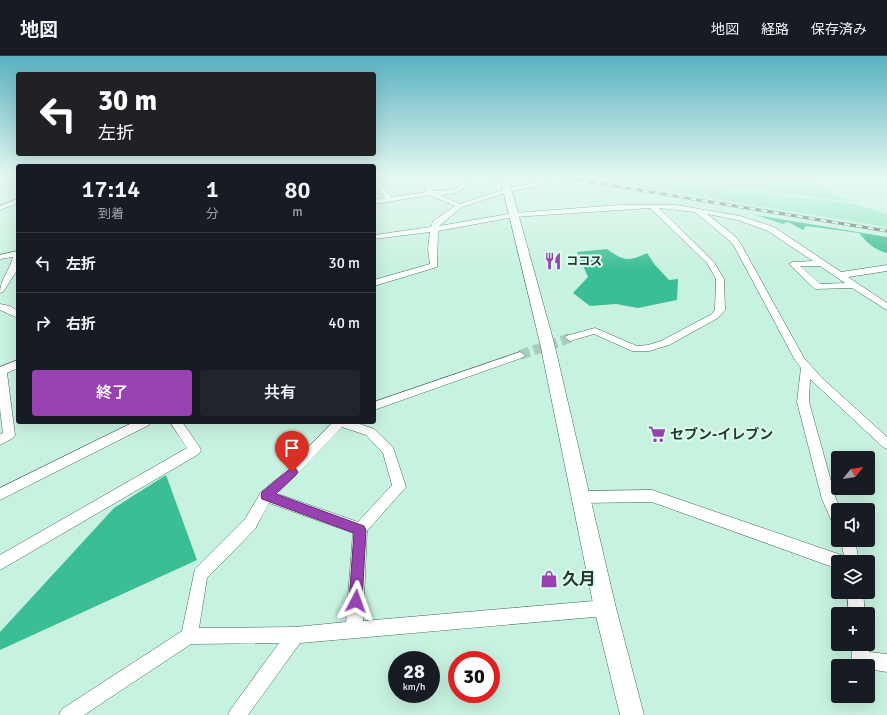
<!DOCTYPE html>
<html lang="ja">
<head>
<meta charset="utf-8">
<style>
  :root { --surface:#171b24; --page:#20242c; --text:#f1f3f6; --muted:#9ea1a6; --line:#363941; --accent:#9742b0 }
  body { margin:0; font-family:Signika,"Noto Sans JP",sans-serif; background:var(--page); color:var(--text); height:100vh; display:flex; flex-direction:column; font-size:15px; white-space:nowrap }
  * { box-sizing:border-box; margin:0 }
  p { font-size:13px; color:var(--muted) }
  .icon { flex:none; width:22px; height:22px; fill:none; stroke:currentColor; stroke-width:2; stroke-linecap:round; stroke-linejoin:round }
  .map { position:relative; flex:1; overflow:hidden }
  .details { position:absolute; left:16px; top:108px; width:360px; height:260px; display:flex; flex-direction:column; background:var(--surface); border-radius:4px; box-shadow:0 4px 16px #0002 }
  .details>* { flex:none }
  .hud { position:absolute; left:16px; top:16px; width:360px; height:84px; border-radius:4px; box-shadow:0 4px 16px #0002; background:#202124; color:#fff; overflow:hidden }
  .needle { width:26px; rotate:60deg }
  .buttons { position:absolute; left:831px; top:395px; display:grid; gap:8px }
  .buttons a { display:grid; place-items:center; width:44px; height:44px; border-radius:4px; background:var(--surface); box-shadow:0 4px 16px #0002; font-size:20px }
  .speed { position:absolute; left:388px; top:595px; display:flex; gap:8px; font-size:20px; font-weight:700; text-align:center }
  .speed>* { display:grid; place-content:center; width:52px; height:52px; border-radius:50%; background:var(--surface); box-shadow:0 4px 16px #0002; line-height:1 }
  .speed small { font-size:10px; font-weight:400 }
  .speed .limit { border:6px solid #d22; background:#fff; color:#111 }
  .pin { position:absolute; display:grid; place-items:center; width:34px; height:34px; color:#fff; margin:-41px -17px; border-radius:50% 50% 50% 0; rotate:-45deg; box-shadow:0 0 4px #0007 }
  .pin .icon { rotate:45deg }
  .me { position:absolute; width:44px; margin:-22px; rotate:4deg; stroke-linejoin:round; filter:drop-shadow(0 0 3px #0008) }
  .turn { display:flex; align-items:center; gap:14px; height:84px; padding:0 16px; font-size:18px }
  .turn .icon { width:52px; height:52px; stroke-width:2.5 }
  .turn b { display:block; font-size:28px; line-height:34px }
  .eta { display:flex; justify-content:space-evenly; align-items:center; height:68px; text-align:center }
  .eta b { font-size:24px; font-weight:600; line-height:28px }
  .button { display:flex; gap:8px; margin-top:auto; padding:8px 16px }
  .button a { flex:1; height:46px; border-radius:4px; background:var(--accent); color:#fff; font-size:16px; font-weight:600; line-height:46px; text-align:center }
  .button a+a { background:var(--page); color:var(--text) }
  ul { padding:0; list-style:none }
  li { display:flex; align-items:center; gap:12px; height:60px; padding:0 16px; border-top:1px solid var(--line) }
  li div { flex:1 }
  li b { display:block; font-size:15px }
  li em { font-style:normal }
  header { display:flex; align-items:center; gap:24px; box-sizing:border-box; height:56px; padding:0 20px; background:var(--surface); border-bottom:1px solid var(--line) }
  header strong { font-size:19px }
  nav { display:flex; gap:22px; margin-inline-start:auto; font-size:14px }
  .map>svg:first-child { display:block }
  .green { fill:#92e9c8 }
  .forest { fill:#3bbe95 }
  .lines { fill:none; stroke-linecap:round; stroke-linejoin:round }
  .street-tunnel { stroke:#a8cdbd; stroke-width:10; stroke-dasharray:10 4.5; stroke-linecap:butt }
  .street-casing { stroke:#43695a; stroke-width:1 }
  .secondary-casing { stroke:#43695a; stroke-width:1 }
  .street { fill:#fff; fill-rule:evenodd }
  .secondary { fill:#fff; fill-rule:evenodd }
  .rail-casing { stroke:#546c62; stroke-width:3 }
  .rail { stroke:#dbfdef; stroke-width:2; stroke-dasharray:6; stroke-linecap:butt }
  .route { fill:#9742b0; stroke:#622b72 }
  .labels { text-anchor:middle; stroke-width:4; stroke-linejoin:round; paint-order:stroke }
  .far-poi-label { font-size:12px; font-weight:bold; fill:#283831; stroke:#dbfdef; text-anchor:start }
  .poi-label { font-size:14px; font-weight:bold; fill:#283831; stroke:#dbfdef; text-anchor:start }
  .near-poi-label { font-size:17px; font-weight:bold; fill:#283831; stroke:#dbfdef; text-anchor:start }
</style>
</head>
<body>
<header>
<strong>地図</strong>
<nav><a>地図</a><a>経路</a><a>保存済み</a></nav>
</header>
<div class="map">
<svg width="887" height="659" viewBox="0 0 887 659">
  <rect width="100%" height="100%" fill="#c8f2e0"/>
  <g class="green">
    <polygon points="580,121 617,121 705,133 718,132 855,148 887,158 887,171"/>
    <path d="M646,121h148l59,25 -136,-16c-16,6 -56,-2 -71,-9z"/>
  </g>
  <g class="forest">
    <path d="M756,159l131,22v16c-12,-3 -20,-10 -28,-20l-53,-7 -3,4 -15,-8 -5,2z"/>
    <path d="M607,193c17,12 21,13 40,4l8,12 14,15 9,-1 -1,21 -39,8 -22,-4 -26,2 -17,-13 15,-16 -11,-25z"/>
    <polygon points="166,419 197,504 0,594 0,576 114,452"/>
  </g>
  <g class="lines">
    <polyline class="street-tunnel" points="520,299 570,282"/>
    <g class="street-casing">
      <g id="street">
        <path d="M374,121h3l14,20 36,-5 -7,-15h6l7,14 19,-1 7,-4 -1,-9h6v11l-8,5 -16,2 20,9 45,-15 44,-9 3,2 -44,10 -46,15 -23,19 75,-13 106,-8h56l64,11 34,11 67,45 46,-7v6l-39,6 39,26v7l-35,-22 -37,1 -26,-25 4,-2 20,-1 -45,-30 -30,-11 -31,-6 29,23 6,9 62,112 18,20 65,59v12l-4,-2 -73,-68 -1,23 27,97 5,11h-3v15l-5,-1 -11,-25 -25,-97 4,-34 -6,-8 -61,-114 -4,-5 -35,-29 -36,-4 55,54 10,17 1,31 -7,8 -49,27 -20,6h-17l-38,-17 -24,7 -5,-3 1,-2 29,-8 42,18 11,-1 13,-4 51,-27 3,-4 1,-31 -9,-16 -57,-55 -136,9 -76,14 -1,36 -63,19v-6l56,-16 -2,-15 2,-17 -56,7v-4l57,-8 2,-6 22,-15 -25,-11 -56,9v-4l11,-2 -11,-16zM800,210h20l25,17 -25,1z"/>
        <path d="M483,121h24c-5,3 -19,3 -24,0z"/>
        <polygon points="18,143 18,147 0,154 0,150"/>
        <path d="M18,195v18l-15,23 -3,1c0,-14 10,-23 13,-36l-13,2v-4z"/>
        <polygon points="0,248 10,250 18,255 18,262 0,254"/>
        <polygon points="520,296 525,299 524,301 374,354 374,346"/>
        <polygon points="18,304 18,312 7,317 15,379 13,382 0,389 0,378 3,377 0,353 0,311"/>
        <polygon points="134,366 151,366 149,369 0,444 0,432"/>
        <polygon points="170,366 182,366 199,390 201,394 199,398 0,514 0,499 187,392"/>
        <path d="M333,366h21l20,7 19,18 13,40 -39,44 -4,90 242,-21 6,2 2,6 -2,6 -6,2 -305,27 -52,72h-20l3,-6 48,-66 -88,1 -107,71h-25l3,-6 120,-78 13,-62 50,-50 16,-27 17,-14zM342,371l24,8 17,18 9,32 -34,37 -80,-28zM269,447l84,30 -7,89 -50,5 -97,1 8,-50 48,-49z"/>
        <polygon points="652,434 844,500 841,484 855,484 859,506 838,506 838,513 652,446 581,447 576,445 574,441 576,437 581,435"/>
        <polygon points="847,536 863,536 865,558 849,558"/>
        <polygon points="868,587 869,596 887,598 887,616 868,613 868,610 855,609 852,603 852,588"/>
      </g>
    </g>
    <g class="secondary-casing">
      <polygon id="secondary" points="500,121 508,121 554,287 616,552 644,659 620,659 594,552 540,287"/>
    </g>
    <use href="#street" class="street"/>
    <use href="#secondary" class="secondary"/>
    <g class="rail-casing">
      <polyline id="rail" points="560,121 887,175"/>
    </g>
    <use href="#rail" class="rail"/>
  </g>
  <linearGradient id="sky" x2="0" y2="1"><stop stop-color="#58b1c0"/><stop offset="0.57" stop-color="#e6f9f1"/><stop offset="1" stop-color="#e6f9f1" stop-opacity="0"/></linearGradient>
  <rect width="887" height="213" fill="url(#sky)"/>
  <polygon class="route" points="292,411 296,413 298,416 296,419 276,438 364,470 366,474 362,545 360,550 356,552 351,550 349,545 354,477 262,443 261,440 262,436"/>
  <defs>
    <g id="restaurant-bare" transform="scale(1.38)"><path d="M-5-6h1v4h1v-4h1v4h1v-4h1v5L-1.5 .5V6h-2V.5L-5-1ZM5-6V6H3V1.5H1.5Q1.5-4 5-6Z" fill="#9742b0" stroke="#dbfdef" stroke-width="2.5" paint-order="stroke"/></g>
    <g id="supermarket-bare" transform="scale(1.38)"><path d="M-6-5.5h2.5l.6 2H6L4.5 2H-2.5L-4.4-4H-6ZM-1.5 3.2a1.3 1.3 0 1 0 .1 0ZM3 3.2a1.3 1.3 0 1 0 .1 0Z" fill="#9742b0" stroke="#dbfdef" stroke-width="2.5" paint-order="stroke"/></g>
    <g id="shop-bare" transform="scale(1.38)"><path d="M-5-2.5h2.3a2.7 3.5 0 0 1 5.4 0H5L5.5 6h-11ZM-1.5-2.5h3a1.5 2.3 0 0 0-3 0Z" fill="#9742b0" stroke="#dbfdef" stroke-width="2.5" paint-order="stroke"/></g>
  </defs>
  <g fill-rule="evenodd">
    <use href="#restaurant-bare" x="553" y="205"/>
    <use href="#supermarket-bare" x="657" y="378"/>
    <use href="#shop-bare" x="549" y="523"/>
  </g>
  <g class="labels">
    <g class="far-poi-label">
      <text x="566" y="209">ココス</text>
    </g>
    <g class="poi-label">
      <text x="670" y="383">セブン-イレブン</text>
    </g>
    <g class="near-poi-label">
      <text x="562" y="529">久月</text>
    </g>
  </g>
</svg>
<div class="buttons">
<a><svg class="needle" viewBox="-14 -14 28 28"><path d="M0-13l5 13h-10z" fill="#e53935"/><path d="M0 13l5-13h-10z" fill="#9ea1a6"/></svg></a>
<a><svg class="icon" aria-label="sound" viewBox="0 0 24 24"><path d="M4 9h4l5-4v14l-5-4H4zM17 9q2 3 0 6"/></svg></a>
<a><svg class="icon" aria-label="layers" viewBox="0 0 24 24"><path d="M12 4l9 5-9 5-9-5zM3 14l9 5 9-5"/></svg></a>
<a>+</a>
<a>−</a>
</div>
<div class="speed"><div>28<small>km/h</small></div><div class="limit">30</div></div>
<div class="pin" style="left:292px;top:416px;background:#d93025"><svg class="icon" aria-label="arrive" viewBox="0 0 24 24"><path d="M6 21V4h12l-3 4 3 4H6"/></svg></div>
<svg class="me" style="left:356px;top:545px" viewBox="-20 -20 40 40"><path d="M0-17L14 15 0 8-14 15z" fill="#9742b0" stroke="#fff" stroke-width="4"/></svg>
<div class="hud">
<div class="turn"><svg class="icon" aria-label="left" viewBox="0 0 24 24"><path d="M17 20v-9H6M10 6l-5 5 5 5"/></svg><div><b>30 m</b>左折</div></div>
</div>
<section class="details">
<div class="eta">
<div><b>17:14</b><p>到着</p></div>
<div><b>1</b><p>分</p></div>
<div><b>80</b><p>m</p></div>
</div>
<ul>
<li><svg class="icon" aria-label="left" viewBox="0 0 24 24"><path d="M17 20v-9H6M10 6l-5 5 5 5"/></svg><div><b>左折</b></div><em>30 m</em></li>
<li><svg class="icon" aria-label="right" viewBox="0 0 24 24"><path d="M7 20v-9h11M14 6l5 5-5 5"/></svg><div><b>右折</b></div><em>40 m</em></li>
</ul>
<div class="button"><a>終了</a><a>共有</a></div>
</section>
</div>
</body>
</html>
